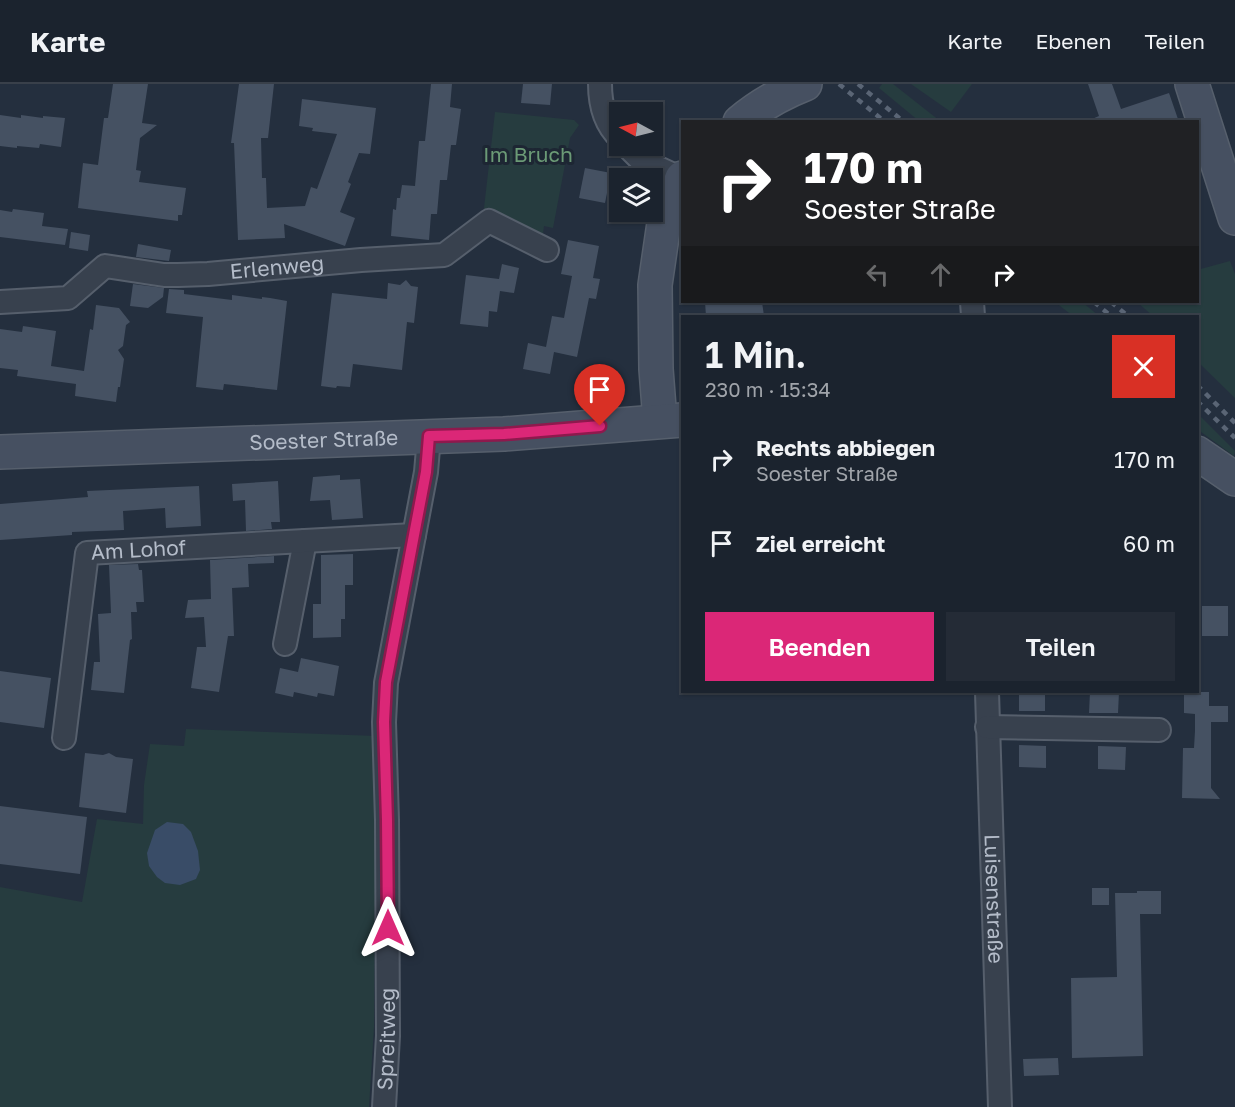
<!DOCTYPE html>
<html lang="de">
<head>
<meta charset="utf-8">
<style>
  :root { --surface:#1b232e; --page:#242b36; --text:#f1f3f6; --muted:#a0a4aa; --line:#39404a; --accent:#db2777 }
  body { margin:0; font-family:"Golos Text",sans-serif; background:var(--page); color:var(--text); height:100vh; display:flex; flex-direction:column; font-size:22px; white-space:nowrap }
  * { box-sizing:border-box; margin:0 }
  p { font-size:20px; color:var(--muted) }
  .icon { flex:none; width:33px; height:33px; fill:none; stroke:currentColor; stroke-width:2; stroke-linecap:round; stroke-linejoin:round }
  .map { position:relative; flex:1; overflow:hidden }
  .sheet { position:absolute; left:681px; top:231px; width:518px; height:378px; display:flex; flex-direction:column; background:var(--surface); border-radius:0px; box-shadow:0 2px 4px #0004,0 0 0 2px var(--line) }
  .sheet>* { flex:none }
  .banner { position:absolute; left:681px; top:36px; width:518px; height:183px; border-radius:0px; box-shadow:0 2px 4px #0004,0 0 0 2px var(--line); background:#202124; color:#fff; overflow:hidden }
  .needle { width:39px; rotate:277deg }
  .buttons { position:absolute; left:609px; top:18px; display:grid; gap:12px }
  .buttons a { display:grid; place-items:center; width:54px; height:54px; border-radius:0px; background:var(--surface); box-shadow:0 2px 4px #0004,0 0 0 2px var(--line); font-size:30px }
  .pin { position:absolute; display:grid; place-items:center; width:51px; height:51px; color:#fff; margin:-62px -26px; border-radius:50% 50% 50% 0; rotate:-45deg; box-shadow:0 0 6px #0007 }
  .pin .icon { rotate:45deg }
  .me { position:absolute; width:66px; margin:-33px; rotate:0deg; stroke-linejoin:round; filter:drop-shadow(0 0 4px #0008) }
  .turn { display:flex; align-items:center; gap:21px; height:126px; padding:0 24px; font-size:27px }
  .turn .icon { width:78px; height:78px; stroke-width:2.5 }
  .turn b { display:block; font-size:42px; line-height:51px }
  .lanes { display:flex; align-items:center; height:57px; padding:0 24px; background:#0003; justify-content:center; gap:30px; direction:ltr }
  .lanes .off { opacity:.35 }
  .round { display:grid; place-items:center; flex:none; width:63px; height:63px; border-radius:0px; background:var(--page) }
  .headline { display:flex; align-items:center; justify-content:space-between; height:102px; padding:0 24px }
  h1 { font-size:36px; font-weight:600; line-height:45px }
  .button { display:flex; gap:12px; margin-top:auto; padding:12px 24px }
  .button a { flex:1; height:69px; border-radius:0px; background:var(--accent); color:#fff; font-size:24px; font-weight:600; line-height:69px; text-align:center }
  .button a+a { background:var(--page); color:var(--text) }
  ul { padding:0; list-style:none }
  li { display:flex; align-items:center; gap:18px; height:84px; padding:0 24px }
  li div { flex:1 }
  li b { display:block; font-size:22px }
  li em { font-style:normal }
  header { display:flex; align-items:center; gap:36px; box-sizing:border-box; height:84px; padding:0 30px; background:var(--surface); border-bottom:2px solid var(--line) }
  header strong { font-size:28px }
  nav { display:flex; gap:33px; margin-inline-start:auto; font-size:21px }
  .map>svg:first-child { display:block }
  .green { fill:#263c3f }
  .water { fill:#394c67 }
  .building { fill:#455162 }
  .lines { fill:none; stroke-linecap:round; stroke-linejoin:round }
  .street-casing { stroke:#565f6c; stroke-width:26 }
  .secondary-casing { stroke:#565f6c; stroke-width:36 }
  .street { stroke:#38414e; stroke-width:22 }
  .secondary { stroke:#465061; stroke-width:33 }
  .rail { stroke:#5a6575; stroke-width:4.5; stroke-dasharray:6 6; stroke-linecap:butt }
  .route-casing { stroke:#8e194d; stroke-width:15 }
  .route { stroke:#db2777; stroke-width:10 }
  .labels { text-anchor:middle; stroke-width:6; stroke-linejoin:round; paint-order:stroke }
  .park-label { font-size:21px; fill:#6b9a76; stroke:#1d2633 }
  .street-label { font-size:21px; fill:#b4bcc9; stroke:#1d2633 }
</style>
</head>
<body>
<header>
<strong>Karte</strong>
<nav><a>Karte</a><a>Ebenen</a><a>Teilen</a></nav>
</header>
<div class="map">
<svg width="1235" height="1023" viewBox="0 0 1235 1023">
  <rect width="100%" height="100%" fill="#242f3e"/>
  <g class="green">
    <polygon points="882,0 893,0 940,37 919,37 879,4"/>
    <polygon points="911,0 972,0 951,28"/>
    <polygon points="495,28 574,36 579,41 570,54 553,144 544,142 543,150 536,156 487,131 484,124"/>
    <polygon points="1230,177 1235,190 1235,314 1197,277 1197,232 1153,232 1137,218 1197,218 1197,186"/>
    <polygon points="1055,218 1082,218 1099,232 1073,232"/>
    <polygon points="1197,329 1235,367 1234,372 1197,345"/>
    <polygon points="186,645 376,652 374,943 369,1023 0,1023 0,803 82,818 97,735 143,740 144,701 150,660 184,662"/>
  </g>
  <polygon class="water" points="167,738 183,740 191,748 198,767 200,786 196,795 180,801 165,799 157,793 149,782 147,769 155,746"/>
  <g class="building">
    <polygon points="113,0 148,0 142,39 157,41 140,54 136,86 141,87 139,98 186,104 182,131 178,131 178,137 78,124 83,79 98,81 104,34 108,34"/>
    <polygon points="239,0 274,0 268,54 261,54 262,94 266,94 267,124 305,122 311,103 317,105 337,50 312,47 313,44 299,42 302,15 376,24 370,70 359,69 348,98 351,100 340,128 355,134 345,162 284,140 285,154 238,156 234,59 231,59"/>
    <polygon points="431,0 452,0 450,23 461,25 456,61 451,61 447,96 440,96 437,130 431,130 429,156 391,152 393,125 396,126 397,114 400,114 402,101 415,102 419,57 425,57"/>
    <polygon points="523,0 552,0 550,21 521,19"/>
    <polygon points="1088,0 1112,0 1121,25 1169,9 1179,38 1092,38 1092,35 1099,32"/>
    <polygon points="0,31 21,34 21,31 43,34 43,32 65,34 61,63 40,60 39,64 17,62 17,64 0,62"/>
    <polygon points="585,84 611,89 605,119 579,114"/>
    <polygon points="13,125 44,129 42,142 68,145 65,161 0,153 0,126 12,128"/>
    <polygon points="71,148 90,151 88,167 69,164"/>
    <polygon points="568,156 599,162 593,194 600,195 596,215 589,214 577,273 554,268 550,290 523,285 528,259 546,263 552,232 564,234 572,192 561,190"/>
    <polygon points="138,160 171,166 169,177 136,173"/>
    <polygon points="502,180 519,184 514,209 500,207 497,228 489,227 488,243 460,240 466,191 499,195"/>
    <polygon points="406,196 411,202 418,203 414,239 407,238 402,286 353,280 350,303 337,302 336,304 321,302 332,209 387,215 388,199 400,201"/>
    <polygon points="133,200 164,204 163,213 148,224 130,222"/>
    <polygon points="169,205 184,206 184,210 232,216 232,211 262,215 262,213 270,214 287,217 277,306 224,300 223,306 196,303 203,233 166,229"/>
    <polygon points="705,218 762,218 764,232 706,232"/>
    <polygon points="96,221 119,224 130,238 126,241 123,262 118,266 124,275 120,303 118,303 116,318 75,312 76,300 17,292 18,286 0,284 0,245 22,248 23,242 56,247 51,282 84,287 90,245 93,246"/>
    <polygon points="340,391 340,396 360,395 363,434 332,436 330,416 310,417 313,393"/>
    <polygon points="278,397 280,438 271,438 272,445 246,447 245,416 233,417 232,400"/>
    <polygon points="199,402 201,442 166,444 165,424 123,427 124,446 72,448 72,451 0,456 0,420 88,413 87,407"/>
    <polygon points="353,470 353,501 345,501 345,535 341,535 341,553 313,554 313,520 321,520 321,471"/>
    <polygon points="274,472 274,479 248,480 249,503 232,504 234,552 228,552 219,608 191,604 197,563 206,563 204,533 185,534 188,516 211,515 210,476"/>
    <polygon points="138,480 139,486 142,486 144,518 136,518 137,528 131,528 132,555 130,556 124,609 91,606 94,578 100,578 98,530 111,529 109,481"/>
    <rect x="1202" y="522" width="26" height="30"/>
    <polygon points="301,574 339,582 334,612 318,609 317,613 294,608 293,613 275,609 280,584 298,588"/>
    <polygon points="0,587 51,594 44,644 0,638"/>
    <rect x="1019" y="608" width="26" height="19"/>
    <polygon points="1090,608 1119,608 1118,629 1089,629"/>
    <polygon points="1184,608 1209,608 1209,622 1228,622 1228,638 1211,638 1211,704 1220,715 1182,714 1183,664 1194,664 1195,647 1195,630 1184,629"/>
    <polygon points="1019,661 1046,662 1046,684 1019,683"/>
    <polygon points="1098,662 1126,663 1125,686 1098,685"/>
    <polygon points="85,669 103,671 109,669 116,673 133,675 126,729 79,723"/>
    <polygon points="0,722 87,733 80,790 0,780"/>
    <rect x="1092" y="804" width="17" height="17"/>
    <polygon points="1137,807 1161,807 1161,830 1140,830 1143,972 1072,974 1071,894 1117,893 1115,809 1137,809"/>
    <polygon points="1058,974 1059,991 1024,992 1023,975"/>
  </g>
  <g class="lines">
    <g class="street-casing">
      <g id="street">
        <path d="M600,0c0,20 5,40 20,54"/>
        <polyline points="627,62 641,76 682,95"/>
        <path id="s1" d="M0,218l68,-4 37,-32 59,9h14l30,-1 153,-14 83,-5 45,-34 58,29"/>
        <polyline points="972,218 973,232"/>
        <polyline points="285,560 305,457"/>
        <path id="s2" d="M987,608l13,415"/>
        <polyline points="987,643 1159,646"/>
        <path id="s3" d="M64,654l23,-185 327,-18"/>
        <path id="s4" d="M384,1023l4,-71 -1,-216 -3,-98 2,-39 40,-211 3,-35"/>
      </g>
    </g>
    <g class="secondary-casing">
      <g id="secondary">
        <polyline points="1192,0 1235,134"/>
        <path d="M740,38c19,-16 42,-29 65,-38"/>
        <polyline points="660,337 656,285 655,201 664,139 682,94"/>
        <path id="s5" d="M0,368l504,-18 178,-14"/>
        <polyline points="1197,369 1235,395"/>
      </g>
    </g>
    <use href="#street" class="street"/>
    <use href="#secondary" class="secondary"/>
    <g class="rail">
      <polyline points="839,0 885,38"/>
      <polyline points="858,0 904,38"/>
      <polyline points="1094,218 1111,232"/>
      <polyline points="1111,218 1128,232"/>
      <polyline points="1197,301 1235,339"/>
      <polyline points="1197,317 1235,354"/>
    </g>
  </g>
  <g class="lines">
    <g class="route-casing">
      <polyline id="route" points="388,844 387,736 384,638 386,598 426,388 429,352 504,350 600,342"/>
    </g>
    <use href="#route" class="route"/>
  </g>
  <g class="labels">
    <g class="park-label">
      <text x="528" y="78">Im Bruch</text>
    </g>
    <g class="street-label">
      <text dy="7" stroke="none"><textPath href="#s1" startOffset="290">Erlenweg</textPath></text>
      <text dy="7" stroke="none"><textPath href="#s5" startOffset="324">Soester Straße</textPath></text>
      <text dy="7" stroke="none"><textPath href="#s3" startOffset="238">Am Lohof</textPath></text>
      <text dy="7" stroke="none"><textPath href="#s2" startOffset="207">Luisenstraße</textPath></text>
      <text dy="7" stroke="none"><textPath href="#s4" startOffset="68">Spreitweg</textPath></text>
    </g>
  </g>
</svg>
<div class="buttons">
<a><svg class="needle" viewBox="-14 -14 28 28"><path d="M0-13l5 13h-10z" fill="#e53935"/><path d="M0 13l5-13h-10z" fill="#a0a4aa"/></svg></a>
<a><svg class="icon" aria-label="layers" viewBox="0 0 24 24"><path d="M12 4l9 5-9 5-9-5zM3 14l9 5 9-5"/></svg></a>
</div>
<div class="pin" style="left:600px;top:342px;background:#d93025"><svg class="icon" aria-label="arrive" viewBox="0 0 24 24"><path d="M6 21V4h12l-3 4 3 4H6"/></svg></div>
<svg class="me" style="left:388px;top:844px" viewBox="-20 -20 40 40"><path d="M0-17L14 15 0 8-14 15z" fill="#db2777" stroke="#fff" stroke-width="4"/></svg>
<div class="banner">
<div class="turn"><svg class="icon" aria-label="right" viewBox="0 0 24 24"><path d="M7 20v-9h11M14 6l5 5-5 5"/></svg><div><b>170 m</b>Soester Straße</div></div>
<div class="lanes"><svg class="icon off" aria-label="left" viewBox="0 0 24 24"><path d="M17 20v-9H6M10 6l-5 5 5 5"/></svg><svg class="icon off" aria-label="ahead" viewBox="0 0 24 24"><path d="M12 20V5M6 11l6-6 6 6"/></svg><svg class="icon" aria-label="right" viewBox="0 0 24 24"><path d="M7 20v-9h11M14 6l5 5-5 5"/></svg></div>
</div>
<section class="sheet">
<div class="headline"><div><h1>1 Min.</h1><p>230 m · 15:34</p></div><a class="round" style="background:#d93025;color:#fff"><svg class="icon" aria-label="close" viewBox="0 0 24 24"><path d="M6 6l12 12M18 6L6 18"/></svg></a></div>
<ul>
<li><svg class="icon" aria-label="right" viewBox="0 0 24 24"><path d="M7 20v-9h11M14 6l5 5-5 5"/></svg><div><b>Rechts abbiegen</b><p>Soester Straße</p></div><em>170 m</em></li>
<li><svg class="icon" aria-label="arrive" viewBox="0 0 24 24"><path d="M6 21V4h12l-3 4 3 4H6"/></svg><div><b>Ziel erreicht</b></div><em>60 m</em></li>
</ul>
<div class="button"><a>Beenden</a><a>Teilen</a></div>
</section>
</div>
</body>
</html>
